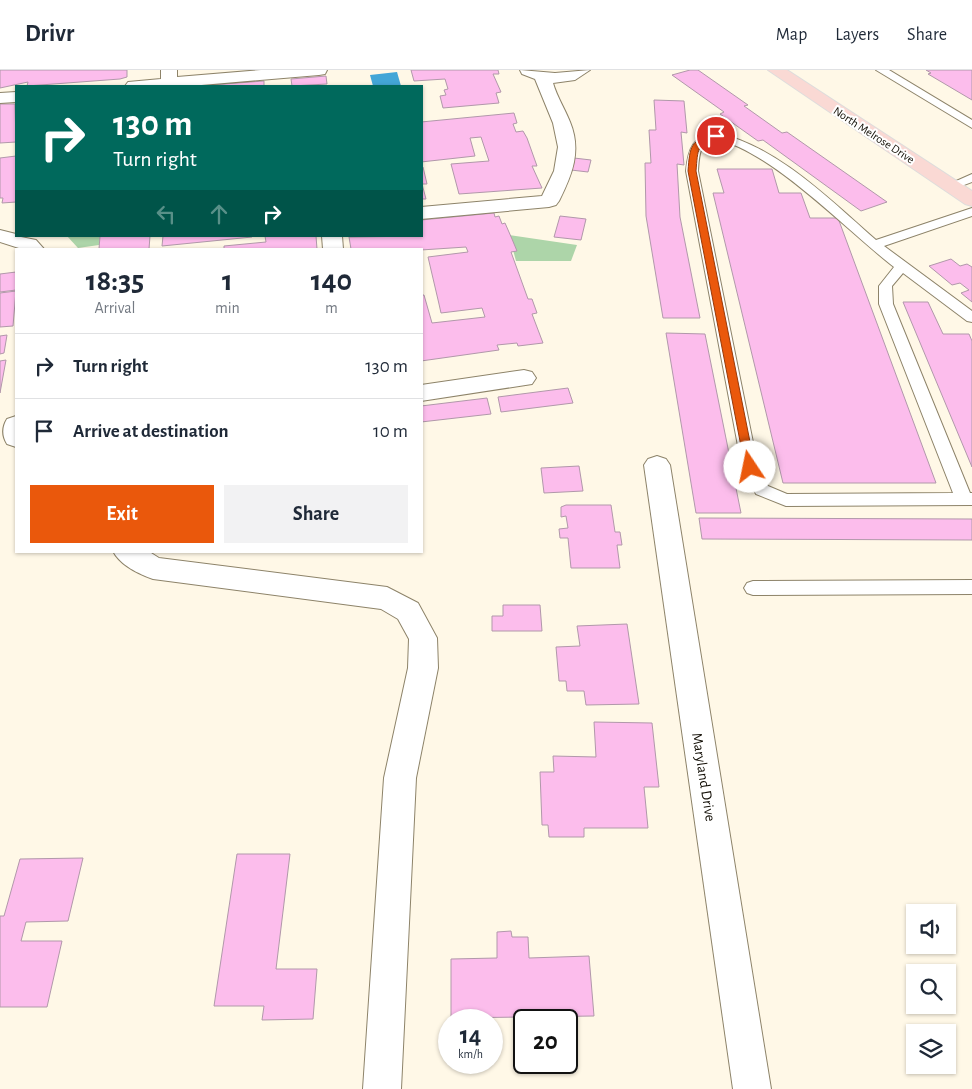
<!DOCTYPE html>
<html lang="en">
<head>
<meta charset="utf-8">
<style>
  :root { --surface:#fff; --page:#f2f2f3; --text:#1f2937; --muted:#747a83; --line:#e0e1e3; --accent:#ea580c }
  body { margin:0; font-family:"Alegreya Sans",sans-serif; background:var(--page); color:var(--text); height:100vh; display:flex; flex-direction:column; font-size:19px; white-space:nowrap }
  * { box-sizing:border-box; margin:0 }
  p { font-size:16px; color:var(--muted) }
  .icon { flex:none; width:28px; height:28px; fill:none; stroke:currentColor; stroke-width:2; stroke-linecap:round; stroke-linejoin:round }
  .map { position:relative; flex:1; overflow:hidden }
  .panel { position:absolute; left:15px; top:178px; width:408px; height:305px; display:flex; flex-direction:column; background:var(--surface); border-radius:0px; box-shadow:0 1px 4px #0004 }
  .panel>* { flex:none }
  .hud { position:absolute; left:15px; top:15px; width:408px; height:152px; border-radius:0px; box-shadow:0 1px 4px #0004; background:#00695c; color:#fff; overflow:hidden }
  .fabs { position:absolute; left:906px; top:834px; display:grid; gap:10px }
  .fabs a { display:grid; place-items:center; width:50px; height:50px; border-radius:0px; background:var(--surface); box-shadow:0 1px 4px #0004; font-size:25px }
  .speed { position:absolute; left:438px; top:939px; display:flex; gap:10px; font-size:25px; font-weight:700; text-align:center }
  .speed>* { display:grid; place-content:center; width:65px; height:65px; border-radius:50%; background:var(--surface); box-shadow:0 1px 4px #0004; line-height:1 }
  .speed small { font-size:12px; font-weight:400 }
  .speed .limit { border:2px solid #111; border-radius:8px; background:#fff; color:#111 }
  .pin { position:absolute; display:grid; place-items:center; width:42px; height:42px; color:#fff; margin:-21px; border:2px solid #fff; border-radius:50%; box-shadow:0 1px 5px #0007 }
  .me { position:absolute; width:55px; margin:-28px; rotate:349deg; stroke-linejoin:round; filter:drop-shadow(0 0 4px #0008) }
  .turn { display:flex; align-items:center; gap:18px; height:105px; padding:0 15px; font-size:22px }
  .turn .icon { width:65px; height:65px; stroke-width:2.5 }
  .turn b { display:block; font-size:35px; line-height:42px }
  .lanes { display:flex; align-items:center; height:48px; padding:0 15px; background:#0003; justify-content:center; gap:25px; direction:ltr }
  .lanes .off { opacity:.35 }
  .eta { display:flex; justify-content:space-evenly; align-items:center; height:85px; text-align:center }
  .eta b { font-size:30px; font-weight:700; line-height:35px }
  .action { display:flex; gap:10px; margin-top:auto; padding:10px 15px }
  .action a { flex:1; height:58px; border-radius:0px; background:var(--accent); color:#fff; font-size:20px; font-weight:700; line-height:58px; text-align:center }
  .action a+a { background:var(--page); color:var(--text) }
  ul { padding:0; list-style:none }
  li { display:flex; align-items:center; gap:15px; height:65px; padding:0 15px; border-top:1px solid var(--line) }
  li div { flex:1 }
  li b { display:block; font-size:19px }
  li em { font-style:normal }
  header { display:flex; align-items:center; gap:30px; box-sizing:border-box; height:70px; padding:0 25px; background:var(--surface); border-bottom:1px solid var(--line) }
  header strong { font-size:24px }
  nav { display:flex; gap:28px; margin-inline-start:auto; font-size:18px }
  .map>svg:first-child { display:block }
  .green { fill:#add5a9 }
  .water { fill:#43a6d7 }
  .building { fill:#fcbdec; stroke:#b198aa }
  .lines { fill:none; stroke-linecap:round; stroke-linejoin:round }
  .lane-casing { stroke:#8d8369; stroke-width:2 }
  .street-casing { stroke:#8d8369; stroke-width:2 }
  .primary-casing { stroke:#dedddc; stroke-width:2 }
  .lane { fill:#fff; fill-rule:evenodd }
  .street { fill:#fff; fill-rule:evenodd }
  .primary { fill:#fad9d4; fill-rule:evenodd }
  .route { fill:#ea580c; stroke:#983908 }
  .labels { text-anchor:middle; stroke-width:4; stroke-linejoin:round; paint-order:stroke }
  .far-street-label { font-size:12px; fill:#120e05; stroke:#fff }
  .street-label { font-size:15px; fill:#120e05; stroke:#fff }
</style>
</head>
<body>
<header>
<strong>Drivr</strong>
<nav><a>Map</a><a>Layers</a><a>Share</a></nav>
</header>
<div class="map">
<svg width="972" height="1019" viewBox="0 0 972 1019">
  <rect width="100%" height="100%" fill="#fff8e7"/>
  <g class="green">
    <polygon points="509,165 577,175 571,191 516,191"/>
    <polygon points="67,166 100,166 99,175 78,178"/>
  </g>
  <polygon class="water" points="397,2 401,16 373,16 370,5"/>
  <g class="building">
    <polygon points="0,0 127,0 127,7 120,9 27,16 28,12 0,18"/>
    <polygon points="411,0 498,0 499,4 493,4 501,22 496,23 499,33 443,38 440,26 446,25 444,20 448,19 445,9 414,11"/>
    <polygon points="690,0 698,0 748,35 744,36 782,63 787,62 887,132 861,141 763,70 758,71 720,44 724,42 672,5"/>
    <polygon points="926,0 972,0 972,30 928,4 931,3"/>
    <polygon points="326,6 327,14 292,16 291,9"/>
    <polygon points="264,11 264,16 211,16 211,15"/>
    <polygon points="654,30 684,31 687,63 681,62 684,95 677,94 680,147 700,248 663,248 646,146 645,93 651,93 649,60 656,60"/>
    <polygon points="0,34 15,34 16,72 0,73"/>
    <polygon points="514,43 517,53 513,54 516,62 523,61 527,68 537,96 532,96 542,118 459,124 451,94 489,91 481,67 470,68 475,86 421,92 421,52"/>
    <polygon points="16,86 16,132 2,133 3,128 0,128 0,88"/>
    <polygon points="574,88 591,90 588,102 571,100"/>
    <polygon points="421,97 423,97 427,114 422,114 426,129 421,129"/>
    <polygon points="717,99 772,99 779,123 801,123 810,148 838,148 936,413 783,413 713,123 724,123"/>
    <polygon points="494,143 495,147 499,146 502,154 505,153 512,169 517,181 511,182 528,229 532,229 537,243 532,244 543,273 518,276 517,273 497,275 499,280 421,291 421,225 424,225 432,253 485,247 482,238 441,243 439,234 428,187 468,182 466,177 421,180 351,179 349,167 421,166 421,150"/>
    <polygon points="560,146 586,149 581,170 554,167"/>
    <polygon points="100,166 150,166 149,179 99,179"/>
    <polygon points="163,166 252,166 252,167 162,176"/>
    <polygon points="265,166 316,166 317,179 224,179 224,176 266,172"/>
    <polygon points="951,189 960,196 967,194 972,197 972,232 961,223 969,220 960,213 952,215 929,196"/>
    <polygon points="16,202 16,220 0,222 0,204"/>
    <polygon points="16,221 13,256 0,257 0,223"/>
    <polygon points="903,232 928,232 943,264 969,264 972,271 972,397"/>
    <polygon points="666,263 705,264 741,443 696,443"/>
    <polygon points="7,265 4,283 0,284 0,266"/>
    <polygon points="6,290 0,323 0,291"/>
    <polygon points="568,318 573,333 501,342 498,327"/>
    <polygon points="487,328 491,344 421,352 421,336"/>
    <polygon points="579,396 583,421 544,423 541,398"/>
    <polygon points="566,435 611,435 615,462 620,462 622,475 617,475 620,498 571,498 568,468 560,468 559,459 568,458 566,446 561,447 561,437"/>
    <polygon points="699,448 972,449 972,470 702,469"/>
    <polygon points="503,535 540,535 542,561 492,561 492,546 503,546"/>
    <polygon points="627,554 639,634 586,635 584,621 567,621 566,611 559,611 556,577 580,576 577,556"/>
    <polygon points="594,652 652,653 659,717 644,717 648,758 584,758 584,767 549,767 548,755 542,755 540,702 554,702 553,686 596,687"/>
    <polygon points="237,784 290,784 276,899 317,899 313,949 262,950 264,936 214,936"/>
    <polygon points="83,788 68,851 26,852 21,871 62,871 47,937 0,937 0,846 4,846 20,789"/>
    <polygon points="511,861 512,867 528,867 529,888 589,886 594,946 451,948 451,889 497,888 497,862"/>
  </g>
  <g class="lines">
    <g class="lane-casing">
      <g id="lane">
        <polygon points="876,0 889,0 972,50 972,58"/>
        <path d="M716,63c60,12 115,68 160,107l96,-32v8l-88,30 88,65v11l-5,-1 -64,-48 -11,13 1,18 77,189h2v12l-186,1 -30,-12 -14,-27 -56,-296c2,-22 7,-36 30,-38zM716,69c57,13 130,91 178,128l-15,19v18l74,189 -166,1 -19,-8 -10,-19 -60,-296c1,-14 1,-30 18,-32z"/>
        <polygon points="972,104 972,112 951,120 945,116"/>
        <polygon points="972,510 972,524 753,525 747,523 744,518 747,513 753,511"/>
      </g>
    </g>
    <g class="street-casing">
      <g id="street">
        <polygon points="161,0 177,0 177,7 261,0 327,0 325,4 319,5 190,16 125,16 128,12 161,9"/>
        <path d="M520,0l35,3 35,-3 -15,10 -22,3c4,14 12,26 17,39 12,29 2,53 -11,79l-3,4 -7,2 -128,12v-12l121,-11 12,-25 4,-24 -5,-24 -18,-44 -13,-5z"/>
        <polygon points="16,22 16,32 0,33 0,23"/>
        <polygon points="0,160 16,164 16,166 36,170 44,179 22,179 0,172"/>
        <polygon points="322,166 342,166 343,179 323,179"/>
        <polygon points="524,300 532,302 536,308 532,314 421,331 421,315"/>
        <path d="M16,346v31l-9,-3c-5,-8 -5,-17 0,-25z"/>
        <polygon points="657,386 666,389 670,395 771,1019 733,1019 644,395 648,389"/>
        <path d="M113,481h35l11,7 228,29 31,16 19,35 1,30 -22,110 -15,311h-38l21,-311 24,-110 1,-29 -11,-20 -17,-10 -228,-30c-14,-5 -33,-14 -40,-28z"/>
      </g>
    </g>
    <g class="primary-casing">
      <polygon id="primary" points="768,0 787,0 972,121 972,136 965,134"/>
    </g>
    <use href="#lane" class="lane"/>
    <use href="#street" class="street"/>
    <use href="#primary" class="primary"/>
  </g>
  <path class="route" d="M716,64l4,2 -1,1c-23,7 -21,12 -23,34l59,296 -5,4 -5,-4 -57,-296c2,-25 2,-31 28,-37z"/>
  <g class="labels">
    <g class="far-street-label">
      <text transform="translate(874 65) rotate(33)" y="4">North Melrose Drive</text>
    </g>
    <g class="street-label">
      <text transform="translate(704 707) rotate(81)" y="5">Maryland Drive</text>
    </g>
  </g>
</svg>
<div class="fabs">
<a><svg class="icon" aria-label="sound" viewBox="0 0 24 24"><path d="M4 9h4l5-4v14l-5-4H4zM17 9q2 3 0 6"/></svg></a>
<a><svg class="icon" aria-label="search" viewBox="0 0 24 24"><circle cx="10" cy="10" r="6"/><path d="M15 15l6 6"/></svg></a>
<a><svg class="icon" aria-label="layers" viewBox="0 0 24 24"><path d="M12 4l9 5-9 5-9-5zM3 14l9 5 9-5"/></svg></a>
</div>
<div class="speed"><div>14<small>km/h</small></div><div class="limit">20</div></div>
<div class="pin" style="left:716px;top:66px;background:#d93025"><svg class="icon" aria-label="arrive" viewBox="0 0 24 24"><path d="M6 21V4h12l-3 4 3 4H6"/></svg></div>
<svg class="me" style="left:750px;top:397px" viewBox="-20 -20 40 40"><circle r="19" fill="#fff"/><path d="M0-13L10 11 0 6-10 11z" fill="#ea580c"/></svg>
<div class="hud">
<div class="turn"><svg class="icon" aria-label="right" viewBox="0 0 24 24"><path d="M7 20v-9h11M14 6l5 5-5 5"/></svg><div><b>130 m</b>Turn right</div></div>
<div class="lanes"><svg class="icon off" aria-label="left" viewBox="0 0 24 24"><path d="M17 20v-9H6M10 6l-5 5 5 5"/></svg><svg class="icon off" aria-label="ahead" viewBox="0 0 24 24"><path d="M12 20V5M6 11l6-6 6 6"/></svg><svg class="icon" aria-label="right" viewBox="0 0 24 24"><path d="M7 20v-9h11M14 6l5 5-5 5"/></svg></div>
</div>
<section class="panel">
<div class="eta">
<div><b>18:35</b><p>Arrival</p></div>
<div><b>1</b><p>min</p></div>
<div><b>140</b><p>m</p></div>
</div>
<ul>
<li><svg class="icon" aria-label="right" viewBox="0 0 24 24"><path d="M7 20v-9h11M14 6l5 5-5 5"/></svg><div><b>Turn right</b></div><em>130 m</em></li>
<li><svg class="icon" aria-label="arrive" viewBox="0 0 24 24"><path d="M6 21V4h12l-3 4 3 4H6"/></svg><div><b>Arrive at destination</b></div><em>10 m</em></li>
</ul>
<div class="action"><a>Exit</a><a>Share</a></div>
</section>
</div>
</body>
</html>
